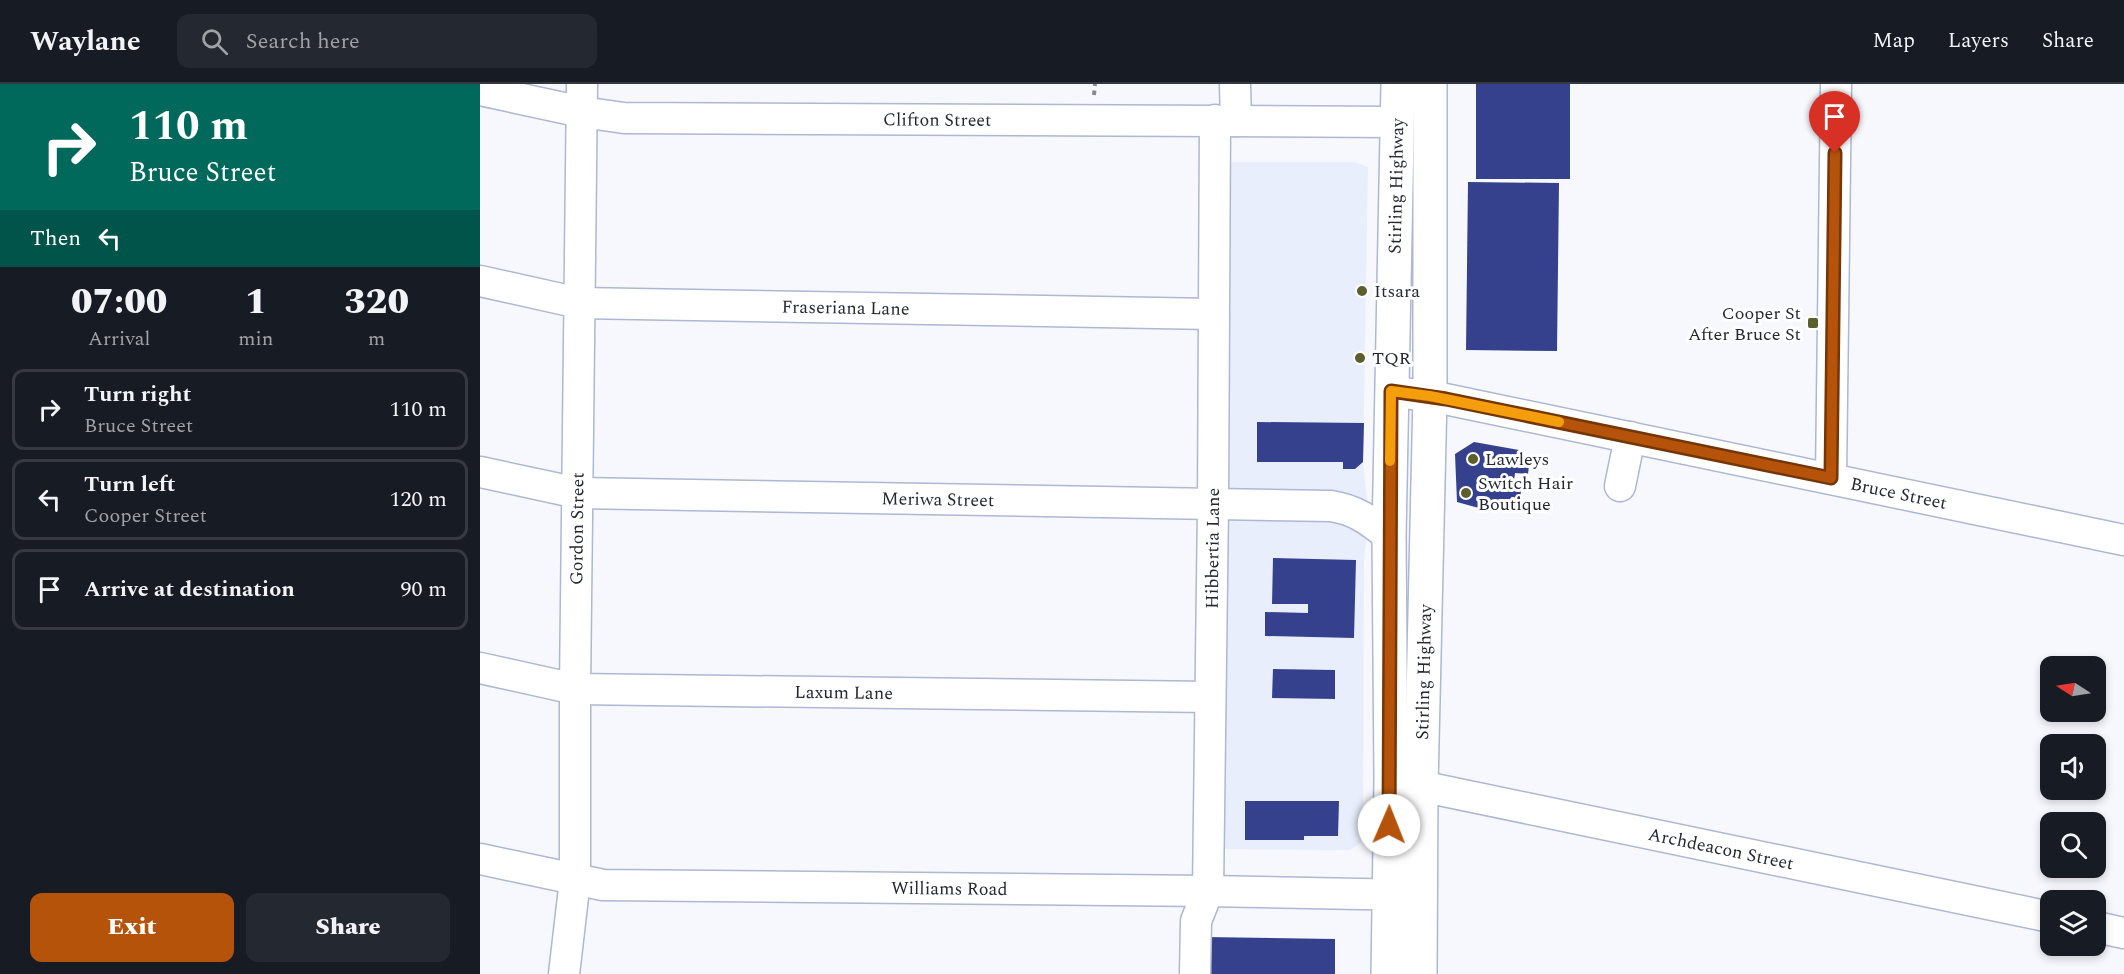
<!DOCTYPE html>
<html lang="en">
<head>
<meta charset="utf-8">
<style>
  :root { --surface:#171b24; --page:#242831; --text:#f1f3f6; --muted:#9ea1a6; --line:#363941; --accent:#b45309 }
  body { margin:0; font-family:Spectral,serif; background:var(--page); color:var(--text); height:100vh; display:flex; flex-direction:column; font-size:22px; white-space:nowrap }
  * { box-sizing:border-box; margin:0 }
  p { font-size:20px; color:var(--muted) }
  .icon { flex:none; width:33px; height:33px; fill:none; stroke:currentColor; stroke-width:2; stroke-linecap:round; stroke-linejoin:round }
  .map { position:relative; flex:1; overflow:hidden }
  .drawer { display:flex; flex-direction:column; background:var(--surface); width:480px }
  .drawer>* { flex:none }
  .banner { background:#00695c; color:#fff; overflow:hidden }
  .needle { width:39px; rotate:282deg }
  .buttons { position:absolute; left:1560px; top:572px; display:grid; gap:12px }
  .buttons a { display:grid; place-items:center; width:66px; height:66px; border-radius:12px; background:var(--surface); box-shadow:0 3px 9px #0003; font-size:30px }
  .pin { position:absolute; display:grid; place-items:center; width:51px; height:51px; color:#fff; margin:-62px -26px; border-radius:50% 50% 50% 0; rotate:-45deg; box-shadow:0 0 6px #0007 }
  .pin .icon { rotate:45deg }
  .me { position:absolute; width:66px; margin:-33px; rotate:1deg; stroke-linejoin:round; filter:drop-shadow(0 0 4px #0008) }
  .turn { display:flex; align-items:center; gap:21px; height:126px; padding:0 30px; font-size:27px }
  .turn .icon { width:78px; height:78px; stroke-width:2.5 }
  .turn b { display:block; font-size:42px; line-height:51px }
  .then { display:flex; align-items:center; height:57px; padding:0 30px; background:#0003; gap:12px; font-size:22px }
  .eta { display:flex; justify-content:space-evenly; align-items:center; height:102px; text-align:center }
  .eta b { font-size:36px; font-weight:800; line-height:42px }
  .primary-button { display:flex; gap:12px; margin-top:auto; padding:12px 30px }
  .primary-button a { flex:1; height:69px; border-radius:12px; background:var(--accent); color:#fff; font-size:24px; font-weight:800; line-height:69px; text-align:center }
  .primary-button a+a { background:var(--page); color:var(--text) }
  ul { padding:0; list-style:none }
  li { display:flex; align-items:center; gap:18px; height:81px; margin:0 12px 9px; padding:0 18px; border:3px solid var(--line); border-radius:12px }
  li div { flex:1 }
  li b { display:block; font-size:22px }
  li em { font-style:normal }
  header { display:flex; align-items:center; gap:36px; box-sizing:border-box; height:84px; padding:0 30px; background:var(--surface); border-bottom:2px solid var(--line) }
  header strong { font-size:28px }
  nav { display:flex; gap:33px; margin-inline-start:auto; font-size:21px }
  .search { width:420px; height:54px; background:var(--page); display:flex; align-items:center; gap:15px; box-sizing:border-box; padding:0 21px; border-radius:12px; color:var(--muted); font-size:22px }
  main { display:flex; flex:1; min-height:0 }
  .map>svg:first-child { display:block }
  .built { fill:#e9eefd }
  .building { fill:#35418d }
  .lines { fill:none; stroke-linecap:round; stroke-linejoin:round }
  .minor-casing { stroke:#aeb7d3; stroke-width:33 }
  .highway-casing { stroke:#aeb7d3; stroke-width:36 }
  .path { stroke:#888a93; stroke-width:4; stroke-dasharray:4.5 4.5; stroke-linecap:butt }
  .minor { stroke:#fff; stroke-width:30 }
  .highway { stroke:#fff; stroke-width:33 }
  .route-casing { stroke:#753606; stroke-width:15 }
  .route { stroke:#b45309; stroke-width:10 }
  .slow { stroke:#f59e0b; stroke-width:10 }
  .poi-dot { fill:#5a5f2c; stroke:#fff; stroke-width:2 }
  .labels { text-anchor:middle; stroke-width:6; stroke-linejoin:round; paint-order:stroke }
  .street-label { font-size:18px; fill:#252833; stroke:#fff }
  .poi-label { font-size:18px; fill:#252833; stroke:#fff; text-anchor:start }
</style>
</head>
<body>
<header>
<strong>Waylane</strong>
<div class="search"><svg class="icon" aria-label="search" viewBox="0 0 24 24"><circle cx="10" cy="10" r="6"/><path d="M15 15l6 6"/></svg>Search here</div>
<nav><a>Map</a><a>Layers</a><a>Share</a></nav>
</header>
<main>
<section class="drawer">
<div class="banner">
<div class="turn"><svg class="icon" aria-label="right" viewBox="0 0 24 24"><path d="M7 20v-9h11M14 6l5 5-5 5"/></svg><div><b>110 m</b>Bruce Street</div></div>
<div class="then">Then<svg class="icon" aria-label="left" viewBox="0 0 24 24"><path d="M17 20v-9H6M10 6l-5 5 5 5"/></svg></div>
</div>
<div class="eta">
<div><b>07:00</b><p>Arrival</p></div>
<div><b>1</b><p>min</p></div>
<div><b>320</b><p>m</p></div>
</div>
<ul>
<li><svg class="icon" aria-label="right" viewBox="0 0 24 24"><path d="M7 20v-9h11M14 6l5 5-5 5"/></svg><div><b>Turn right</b><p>Bruce Street</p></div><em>110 m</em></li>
<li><svg class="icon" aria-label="left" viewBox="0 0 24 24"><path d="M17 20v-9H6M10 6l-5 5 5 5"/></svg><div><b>Turn left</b><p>Cooper Street</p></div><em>120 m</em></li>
<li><svg class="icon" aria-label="arrive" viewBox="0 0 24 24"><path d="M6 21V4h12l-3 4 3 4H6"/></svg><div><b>Arrive at destination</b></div><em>90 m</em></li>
</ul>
<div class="primary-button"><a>Exit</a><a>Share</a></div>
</section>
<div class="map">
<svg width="1644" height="890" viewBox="0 0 1644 890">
  <rect width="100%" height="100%" fill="#f6f8fe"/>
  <polygon class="built" points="735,78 875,78 888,83 883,377 889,436 884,475 883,757 870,766 728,765"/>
  <g class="building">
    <rect x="996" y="0" width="94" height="95"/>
    <polygon points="988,98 1079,99 1077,267 986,266"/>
    <polygon points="777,338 884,339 883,378 875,385 863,385 863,378 777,378"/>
    <polygon points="994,358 1039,366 1038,371 1050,373 1048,390 1035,389 1034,397 1043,398 1037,428 1009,423 1006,426 977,418 975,370"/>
    <polygon points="793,474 876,476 874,554 785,552 785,528 828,529 828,520 792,520"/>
    <polygon points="793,585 855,586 855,615 792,614"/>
    <polygon points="765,717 859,717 858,752 824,752 824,756 765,756"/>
    <polygon points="725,853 855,855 855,890 724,890"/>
  </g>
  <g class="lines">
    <g class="minor-casing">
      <g id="minor">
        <polyline points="755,0 756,37"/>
        <path id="s1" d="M0,6l102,22 42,6 774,4"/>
        <path id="s2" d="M0,197l99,22 634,11"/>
        <path id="s3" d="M911,307l54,8 679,141"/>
        <path id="s4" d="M0,388l98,21 753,13c25,4 38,14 58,30"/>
        <polyline points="1351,394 1356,0"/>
        <polyline points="1140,402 1150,353"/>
        <path id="s5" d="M0,584l95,21 635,8"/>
        <path id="s6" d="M916,697l654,136"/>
        <path id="s7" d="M0,775l123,26 605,6 204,4"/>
        <polyline points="1616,843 1644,849"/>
        <path id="s8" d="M84,890l11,-94v-191l7,-605"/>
        <path id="s9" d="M715,890l1,-53 12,-30 5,-386 2,-385"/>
      </g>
    </g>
    <g class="highway-casing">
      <g id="highway">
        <path id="s10" d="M908,890l3,-195 -2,-243 9,-452"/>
        <path id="s11" d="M940,890l1,-188 9,-390v-312"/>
      </g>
    </g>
    <polyline class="path" points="614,11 615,0"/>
    <use href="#minor" class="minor"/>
    <use href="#highway" class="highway"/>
  </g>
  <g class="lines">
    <g class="route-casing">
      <polyline id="route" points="909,741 911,307 966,315 1351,394 1355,69"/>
    </g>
    <use href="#route" class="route"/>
    <polyline class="slow" points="910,377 911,307 950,312 1079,338"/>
  </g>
  <g class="poi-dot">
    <circle cx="882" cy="207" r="6"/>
    <rect x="1327" y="233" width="12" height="12" rx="3"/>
    <circle cx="880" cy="274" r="6"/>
    <circle cx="993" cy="375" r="6"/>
    <circle cx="986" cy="409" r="6"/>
  </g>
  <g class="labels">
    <g class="street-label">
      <text dy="6" stroke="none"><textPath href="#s1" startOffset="460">Clifton Street</textPath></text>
      <text dy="6" stroke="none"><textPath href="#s10" startOffset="788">Stirling Highway</textPath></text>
      <text dy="6" stroke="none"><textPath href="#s2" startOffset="368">Fraseriana Lane</textPath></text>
      <text dy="6" stroke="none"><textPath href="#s3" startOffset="518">Bruce Street</textPath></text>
      <text dy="6" stroke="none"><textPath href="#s4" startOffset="460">Meriwa Street</textPath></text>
      <text dy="6" stroke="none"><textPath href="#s8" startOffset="446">Gordon Street</textPath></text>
      <text dy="6" stroke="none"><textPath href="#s9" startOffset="428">Hibbertia Lane</textPath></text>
      <text dy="6" stroke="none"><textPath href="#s11" startOffset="302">Stirling Highway</textPath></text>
      <text dy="6" stroke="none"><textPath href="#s5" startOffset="366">Laxum Lane</textPath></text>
      <text dy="6" stroke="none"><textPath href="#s6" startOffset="332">Archdeacon Street</textPath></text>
      <text dy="6" stroke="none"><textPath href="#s7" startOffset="472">Williams Road</textPath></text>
    </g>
    <g class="poi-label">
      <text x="894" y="213">Itsara</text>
      <text x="1321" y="235" text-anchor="end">Cooper St<tspan x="1321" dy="21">After Bruce St</tspan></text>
      <text x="892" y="280">TQR</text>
      <text x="1005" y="381">Lawleys</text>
      <text x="998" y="405">Switch Hair<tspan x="998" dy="21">Boutique</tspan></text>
    </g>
  </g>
</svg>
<div class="buttons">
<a><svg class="needle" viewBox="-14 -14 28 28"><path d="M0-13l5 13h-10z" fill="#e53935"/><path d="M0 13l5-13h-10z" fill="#9ea1a6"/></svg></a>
<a><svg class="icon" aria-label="sound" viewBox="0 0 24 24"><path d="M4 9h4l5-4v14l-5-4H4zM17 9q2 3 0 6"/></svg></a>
<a><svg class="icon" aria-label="search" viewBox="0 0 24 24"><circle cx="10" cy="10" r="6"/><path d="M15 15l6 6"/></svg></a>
<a><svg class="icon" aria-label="layers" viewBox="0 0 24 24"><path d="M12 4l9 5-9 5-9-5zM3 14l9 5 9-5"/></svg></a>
</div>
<div class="pin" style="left:1355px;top:69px;background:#d93025"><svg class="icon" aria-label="arrive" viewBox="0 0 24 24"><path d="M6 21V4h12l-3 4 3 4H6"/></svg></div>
<svg class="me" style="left:909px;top:741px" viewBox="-20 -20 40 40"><circle r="19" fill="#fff"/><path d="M0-13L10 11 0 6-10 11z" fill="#b45309"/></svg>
</div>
</main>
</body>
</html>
